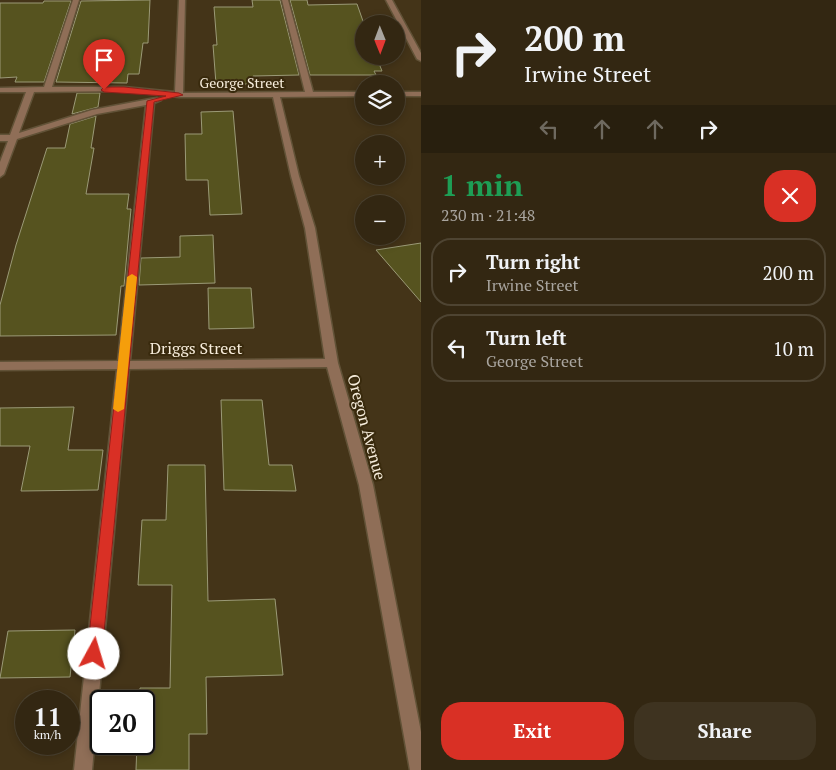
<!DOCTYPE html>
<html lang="en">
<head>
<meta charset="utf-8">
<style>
  :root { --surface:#332712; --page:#3e3320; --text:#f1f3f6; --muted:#a9a59f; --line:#4e4432; --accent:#d93025 }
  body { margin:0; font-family:"PT Serif",serif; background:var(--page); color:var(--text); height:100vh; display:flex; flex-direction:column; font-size:19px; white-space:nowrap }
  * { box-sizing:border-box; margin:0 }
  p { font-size:16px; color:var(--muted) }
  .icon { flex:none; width:28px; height:28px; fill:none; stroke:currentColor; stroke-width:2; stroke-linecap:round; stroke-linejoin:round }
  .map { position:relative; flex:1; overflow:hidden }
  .sheet { display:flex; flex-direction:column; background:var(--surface); width:415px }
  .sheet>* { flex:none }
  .guide { background:#332712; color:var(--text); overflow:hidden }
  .needle { width:32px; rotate:179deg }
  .fabs { position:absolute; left:355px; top:15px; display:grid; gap:10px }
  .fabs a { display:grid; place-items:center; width:50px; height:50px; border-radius:50%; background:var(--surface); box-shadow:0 2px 8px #0003,0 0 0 1px var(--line); font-size:25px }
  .speed { position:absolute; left:15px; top:690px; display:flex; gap:10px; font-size:25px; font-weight:700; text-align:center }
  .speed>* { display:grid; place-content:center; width:65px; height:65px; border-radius:50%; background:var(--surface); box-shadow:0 2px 8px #0003,0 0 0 1px var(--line); line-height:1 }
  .speed small { font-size:12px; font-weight:400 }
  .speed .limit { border:2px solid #111; border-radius:8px; background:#fff; color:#111 }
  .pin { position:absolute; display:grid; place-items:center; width:42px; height:42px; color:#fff; margin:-51px -21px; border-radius:50% 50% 50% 0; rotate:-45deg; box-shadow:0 0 5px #0007 }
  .pin .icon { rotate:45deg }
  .me { position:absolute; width:55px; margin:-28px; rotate:6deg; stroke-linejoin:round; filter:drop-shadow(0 0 4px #0008) }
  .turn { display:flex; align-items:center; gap:18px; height:105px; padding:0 20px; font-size:22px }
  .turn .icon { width:65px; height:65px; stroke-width:2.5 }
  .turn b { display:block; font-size:35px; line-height:42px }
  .lanes { display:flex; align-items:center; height:48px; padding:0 20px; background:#0003; justify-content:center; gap:25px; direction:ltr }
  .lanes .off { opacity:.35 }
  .round { display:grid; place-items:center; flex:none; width:52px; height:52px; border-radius:20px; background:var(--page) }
  .summary { display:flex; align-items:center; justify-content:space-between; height:85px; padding:0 20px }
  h1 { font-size:30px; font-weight:700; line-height:38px; color:#1e9e55 }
  .primary-button { display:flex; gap:10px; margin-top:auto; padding:10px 20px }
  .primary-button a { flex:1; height:58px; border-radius:20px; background:var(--accent); color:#fff; font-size:20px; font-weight:700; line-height:58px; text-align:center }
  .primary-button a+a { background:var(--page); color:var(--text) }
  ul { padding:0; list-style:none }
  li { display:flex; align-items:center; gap:15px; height:68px; margin:0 10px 8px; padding:0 10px; border:2px solid var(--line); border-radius:20px }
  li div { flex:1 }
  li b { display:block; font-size:19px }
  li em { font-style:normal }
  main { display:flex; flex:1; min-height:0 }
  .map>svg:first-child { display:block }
  .building { fill:#56531f; stroke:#9b9a77 }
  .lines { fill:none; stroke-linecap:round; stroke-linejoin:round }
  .minor-casing { stroke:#615237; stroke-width:3 }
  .minor { fill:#8f6e57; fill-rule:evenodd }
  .route { fill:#d93025; stroke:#8d1f18 }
  .slow { fill:#f59e0b }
  .labels { text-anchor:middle; stroke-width:4; stroke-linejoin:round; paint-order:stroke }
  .far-street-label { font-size:14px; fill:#f7eddc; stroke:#392a0d }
  .street-label { font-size:16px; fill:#f7eddc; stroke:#392a0d }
</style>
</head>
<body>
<main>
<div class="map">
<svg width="421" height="770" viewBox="0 0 421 770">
  <rect width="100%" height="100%" fill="#443418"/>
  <g class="building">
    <polygon points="150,0 148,43 143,43 139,74 128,74 127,83 56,82 81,1"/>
    <polygon points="252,0 280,0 299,75 253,76 254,84 216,84 213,45 217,45 214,7 253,7"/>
    <polygon points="290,0 307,0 308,5 357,4 364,24 364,56 376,56 382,71 374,71 376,75 310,75"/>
    <polygon points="44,1 71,1 44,82 15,82 17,77 0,78 0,3 43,3"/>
    <polygon points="77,93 100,93 98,107 72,114"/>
    <polygon points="233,111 242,214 210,215 208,180 186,180 185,134 202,134 201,112"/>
    <polygon points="96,116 91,148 94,148 86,194 129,194 127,209 131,209 124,286 121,286 116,335 0,336 0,305 16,245 47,148 65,148 70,124"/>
    <polygon points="213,235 215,283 139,285 141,258 180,257 180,236"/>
    <polygon points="421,243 421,302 376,250"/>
    <polygon points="208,288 251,288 254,328 209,329"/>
    <polygon points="221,400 262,400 269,465 292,465 296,491 224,490"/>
    <polygon points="74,407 68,450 103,450 98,490 21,491 30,446 0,446 0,408"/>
    <polygon points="168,465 205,465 208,601 275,599 283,675 206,677 207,734 189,734 189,770 136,770 137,744 144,744 144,701 139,701 140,688 170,688 172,585 138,585 142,520 166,520"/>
    <polygon points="75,630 70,677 0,678 8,631"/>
  </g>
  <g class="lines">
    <g class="minor-casing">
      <g id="minor">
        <path d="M73,0h6l-27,87h72l51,5 4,-92h6l-2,93 122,-1 -23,-92h6l25,92h51v4l-84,1 19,79 16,52 23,135 35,122 48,247v38h-11l-51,-285 -32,-118 -198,2 -37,401h-18l43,-401 -117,1v-8l118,-1 28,-256 -49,9 -80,25 -13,35 -4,3v-15l8,-21h-8v-6h10l16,-43h-26v-4l44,-1zM124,91l55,6h94l18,79 14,52 20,131 -195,2 24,-258 7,-3 -4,-2 -7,1 -58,11 -73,23 15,-41z"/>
        <polygon points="386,0 392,0 421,53 421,61 417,59"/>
        <rect x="396" y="92" width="25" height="4"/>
      </g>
    </g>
    <use href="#minor" class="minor"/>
  </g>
  <polygon class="route" points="124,87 179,93 183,95 154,102 102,654 100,659 94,661 89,659 87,654 147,101 166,96 104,92 101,90 104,87"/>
  <polygon class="slow" points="132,274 137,277 124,409 118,412 113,409 127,277"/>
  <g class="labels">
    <g class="far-street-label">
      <text x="242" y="88">George Street</text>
    </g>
    <g class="street-label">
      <text x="196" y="354">Driggs Street</text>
      <text transform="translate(367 427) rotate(75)" y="6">Oregon Avenue</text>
    </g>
  </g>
</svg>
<div class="fabs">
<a><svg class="needle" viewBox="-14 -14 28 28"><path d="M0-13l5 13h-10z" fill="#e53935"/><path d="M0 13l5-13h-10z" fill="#a9a59f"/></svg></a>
<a><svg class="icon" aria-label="layers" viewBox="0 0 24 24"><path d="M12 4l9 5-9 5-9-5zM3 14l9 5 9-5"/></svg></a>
<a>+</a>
<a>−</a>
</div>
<div class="speed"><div>11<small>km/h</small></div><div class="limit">20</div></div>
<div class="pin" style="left:104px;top:90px;background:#d93025"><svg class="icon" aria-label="arrive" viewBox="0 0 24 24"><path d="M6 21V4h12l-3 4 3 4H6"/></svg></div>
<svg class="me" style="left:94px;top:654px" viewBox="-20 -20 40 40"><circle r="19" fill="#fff"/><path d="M0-13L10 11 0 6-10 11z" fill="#d93025"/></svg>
</div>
<section class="sheet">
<div class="guide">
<div class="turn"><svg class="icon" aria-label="right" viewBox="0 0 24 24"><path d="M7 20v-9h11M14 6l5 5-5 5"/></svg><div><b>200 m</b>Irwine Street</div></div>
<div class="lanes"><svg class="icon off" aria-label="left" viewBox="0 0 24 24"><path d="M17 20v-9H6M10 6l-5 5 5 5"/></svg><svg class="icon off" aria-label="ahead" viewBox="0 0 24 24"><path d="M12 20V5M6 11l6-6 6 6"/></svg><svg class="icon off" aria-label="ahead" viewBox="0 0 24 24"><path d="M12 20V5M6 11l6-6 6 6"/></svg><svg class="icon" aria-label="right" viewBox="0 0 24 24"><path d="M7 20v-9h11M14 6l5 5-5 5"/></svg></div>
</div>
<div class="summary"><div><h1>1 min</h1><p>230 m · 21:48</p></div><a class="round" style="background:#d93025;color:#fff"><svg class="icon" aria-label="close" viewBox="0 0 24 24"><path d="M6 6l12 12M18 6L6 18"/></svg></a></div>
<ul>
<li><svg class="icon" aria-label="right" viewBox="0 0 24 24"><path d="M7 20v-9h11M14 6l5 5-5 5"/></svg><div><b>Turn right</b><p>Irwine Street</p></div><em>200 m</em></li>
<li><svg class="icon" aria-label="left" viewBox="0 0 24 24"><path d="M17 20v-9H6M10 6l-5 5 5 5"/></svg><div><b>Turn left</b><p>George Street</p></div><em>10 m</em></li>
</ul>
<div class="primary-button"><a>Exit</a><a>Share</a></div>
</section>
</main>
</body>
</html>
